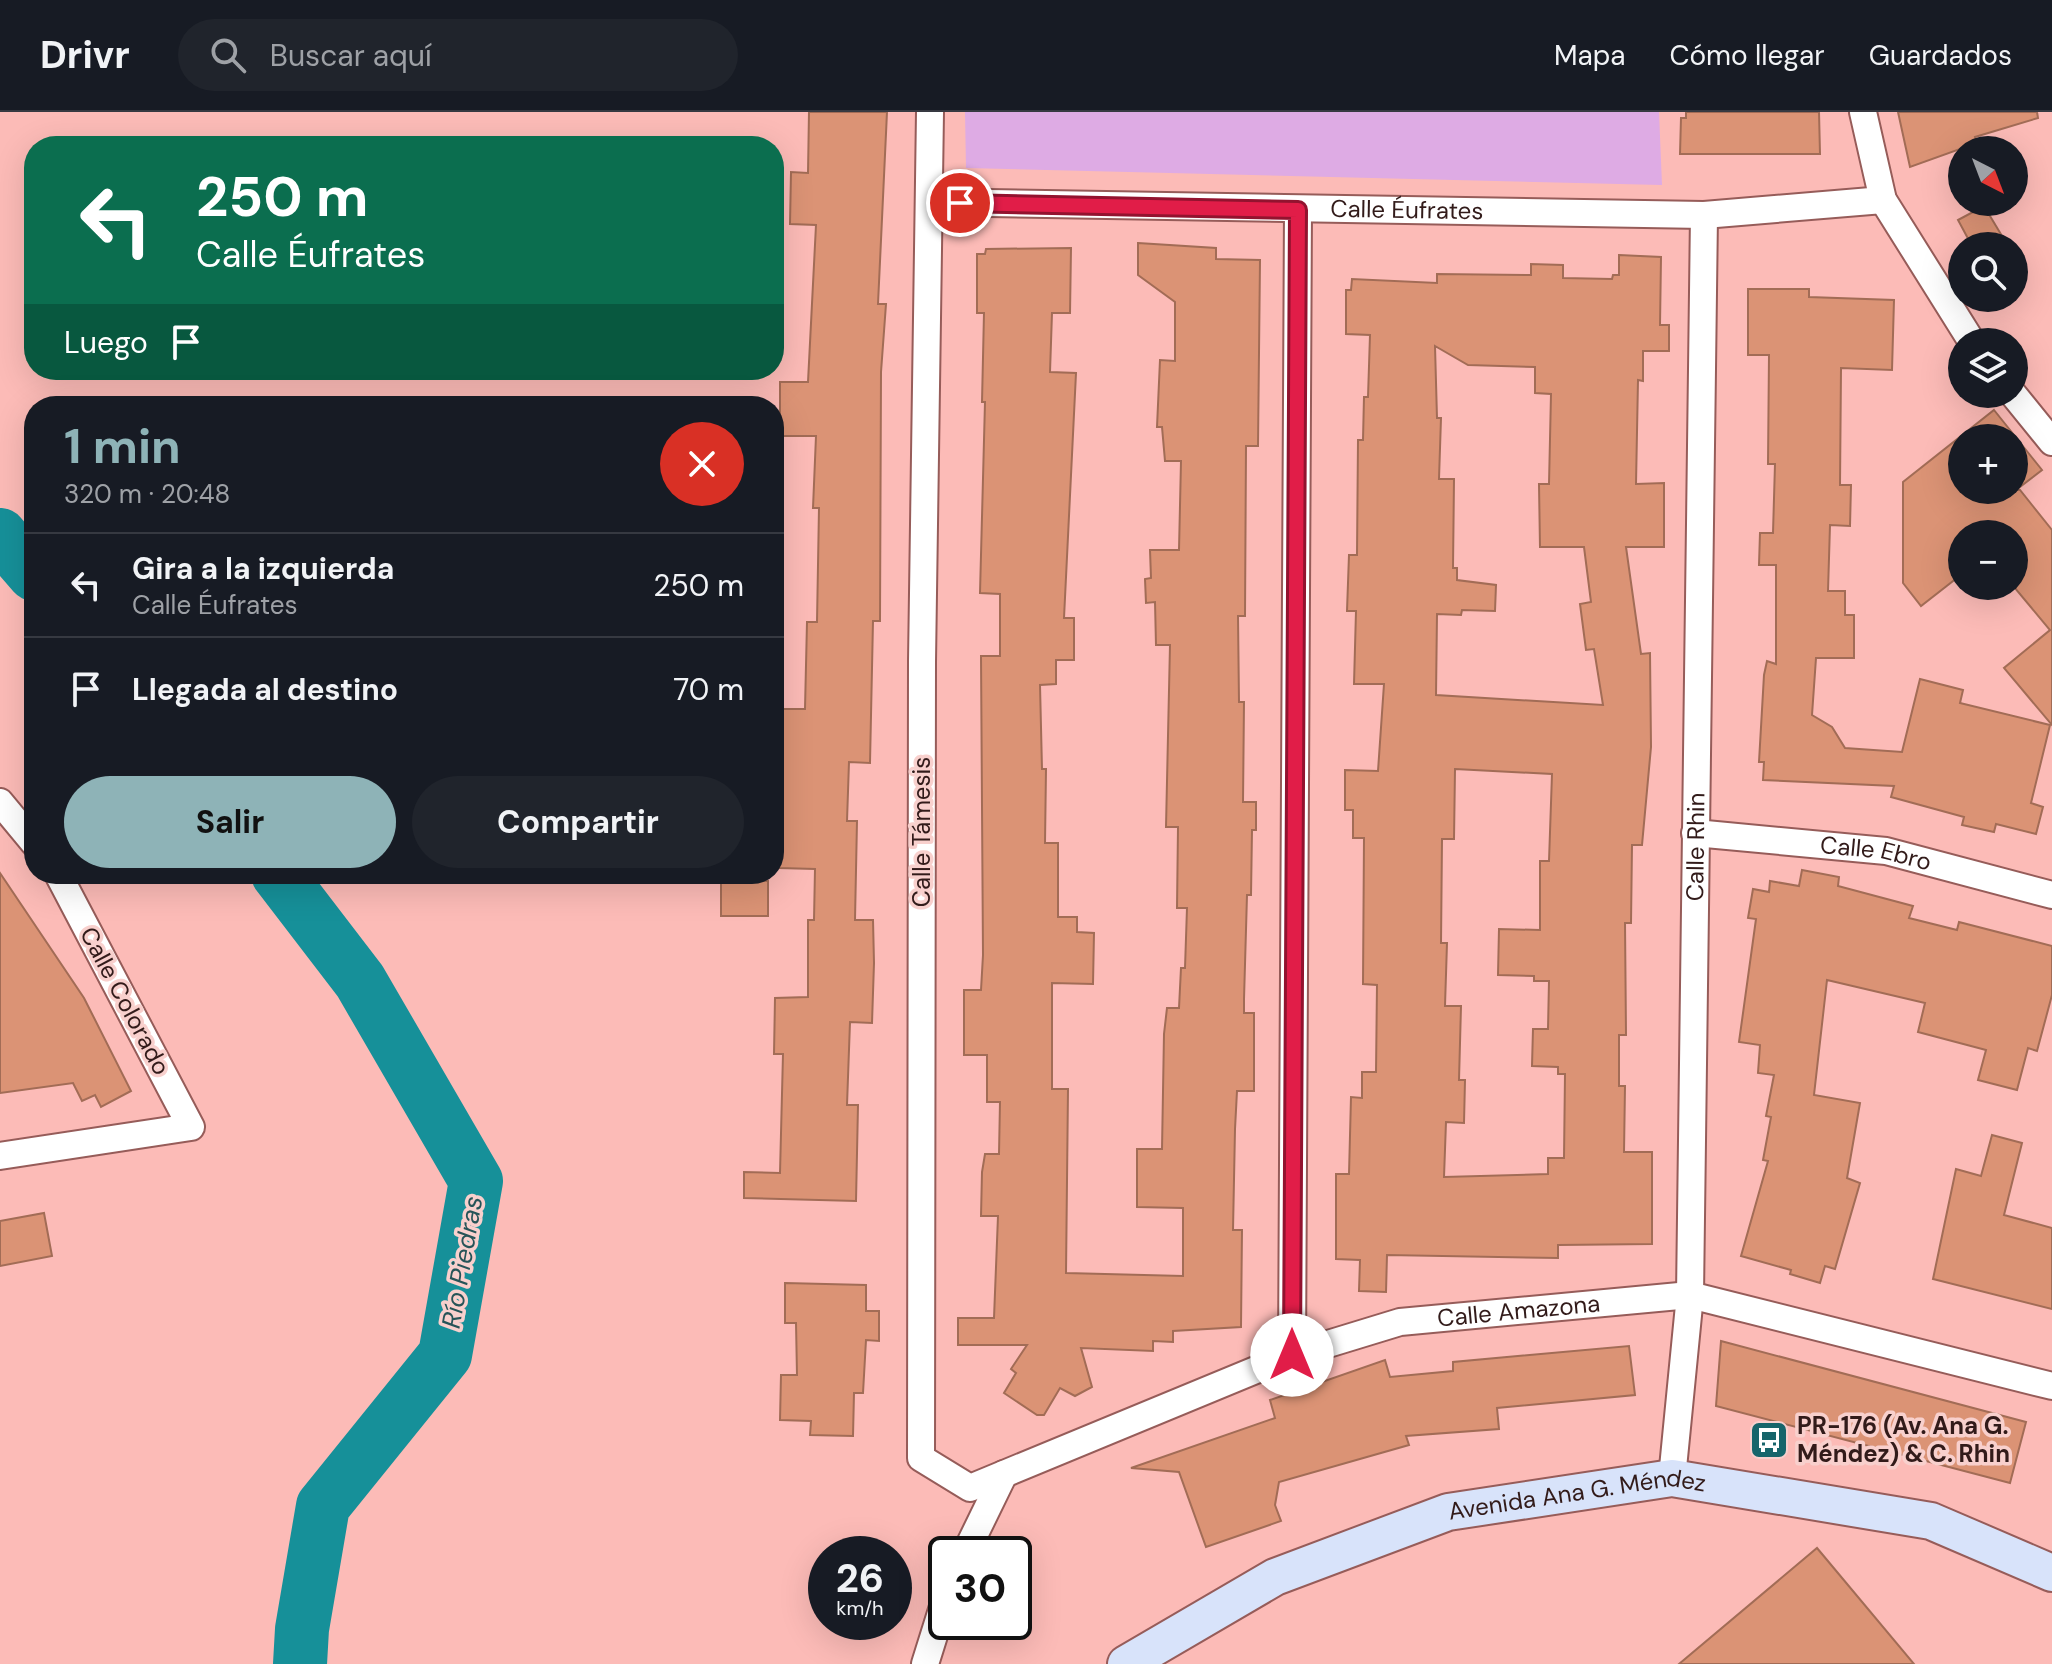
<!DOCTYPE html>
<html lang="es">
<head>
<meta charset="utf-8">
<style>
  :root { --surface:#171b24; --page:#20242c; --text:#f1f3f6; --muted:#9ea1a6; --line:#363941; --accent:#8eb3b7 }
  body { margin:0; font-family:"DM Sans",sans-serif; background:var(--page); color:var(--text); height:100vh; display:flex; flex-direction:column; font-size:30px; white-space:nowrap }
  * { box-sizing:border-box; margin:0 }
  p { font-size:26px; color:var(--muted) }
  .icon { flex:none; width:44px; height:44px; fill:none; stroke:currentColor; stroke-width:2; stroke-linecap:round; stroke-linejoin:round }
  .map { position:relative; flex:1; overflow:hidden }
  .details { position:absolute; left:24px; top:284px; width:760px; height:488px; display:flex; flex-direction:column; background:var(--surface); border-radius:32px; box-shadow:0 8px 32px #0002 }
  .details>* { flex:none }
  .top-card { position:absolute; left:24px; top:24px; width:760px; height:244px; border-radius:32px; box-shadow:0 8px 32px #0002; background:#0b6e4f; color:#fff; overflow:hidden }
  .needle { width:52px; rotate:138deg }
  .buttons { position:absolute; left:1948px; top:24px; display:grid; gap:16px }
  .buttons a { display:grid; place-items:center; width:80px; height:80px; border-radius:50%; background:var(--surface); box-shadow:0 8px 32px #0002; font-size:40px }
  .speed { position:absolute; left:808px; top:1424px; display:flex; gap:16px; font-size:40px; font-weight:700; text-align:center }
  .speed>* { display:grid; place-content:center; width:104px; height:104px; border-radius:50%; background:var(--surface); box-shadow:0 8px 32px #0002; line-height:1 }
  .speed small { font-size:20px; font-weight:400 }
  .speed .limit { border:4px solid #111; border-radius:12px; background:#fff; color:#111 }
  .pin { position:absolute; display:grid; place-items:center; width:68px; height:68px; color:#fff; margin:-34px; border:4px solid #fff; border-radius:50%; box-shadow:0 2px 8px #0007 }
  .me { position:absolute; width:88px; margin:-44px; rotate:0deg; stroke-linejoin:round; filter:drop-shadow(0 0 6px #0008) }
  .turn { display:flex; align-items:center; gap:28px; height:168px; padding:0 40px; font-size:36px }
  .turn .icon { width:104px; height:104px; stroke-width:2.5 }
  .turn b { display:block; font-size:56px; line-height:68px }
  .then { display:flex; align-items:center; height:76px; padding:0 40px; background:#0003; gap:16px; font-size:30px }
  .round { display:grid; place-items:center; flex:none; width:84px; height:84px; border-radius:42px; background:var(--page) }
  .head { display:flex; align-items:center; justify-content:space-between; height:136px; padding:0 40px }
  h1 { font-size:48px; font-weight:700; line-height:60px; color:var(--accent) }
  .primary-button { display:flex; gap:16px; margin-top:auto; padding:16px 40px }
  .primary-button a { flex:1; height:92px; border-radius:48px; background:var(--accent); color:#111; font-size:32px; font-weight:700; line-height:92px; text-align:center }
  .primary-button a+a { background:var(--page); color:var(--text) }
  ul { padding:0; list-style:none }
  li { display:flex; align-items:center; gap:24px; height:104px; padding:0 40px; border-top:2px solid var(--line) }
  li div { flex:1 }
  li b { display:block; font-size:30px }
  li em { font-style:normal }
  header { display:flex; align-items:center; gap:48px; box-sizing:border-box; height:112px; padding:0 40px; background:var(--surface); border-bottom:2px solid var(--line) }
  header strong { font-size:38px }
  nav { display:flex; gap:44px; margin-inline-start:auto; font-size:28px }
  .search { width:560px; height:72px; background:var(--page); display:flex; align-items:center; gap:20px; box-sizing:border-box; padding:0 28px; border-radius:44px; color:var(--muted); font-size:30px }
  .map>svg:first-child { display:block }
  .green { fill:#deabe4 }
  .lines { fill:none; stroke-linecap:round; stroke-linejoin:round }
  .river { stroke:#169099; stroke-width:54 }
  .building { fill:#db9375; stroke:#a26c56; stroke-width:2; fill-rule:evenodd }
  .minor-casing { stroke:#965c59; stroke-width:30 }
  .secondary-casing { stroke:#965c59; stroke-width:40 }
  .minor { stroke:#fff; stroke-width:26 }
  .secondary { stroke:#d8e3fa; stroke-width:36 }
  .route-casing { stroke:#92132f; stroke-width:20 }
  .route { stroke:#e11d48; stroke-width:14 }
  .labels { text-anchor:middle; stroke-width:7; stroke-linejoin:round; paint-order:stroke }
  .street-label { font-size:24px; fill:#321b1a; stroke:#f8d0cd }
  .poi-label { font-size:24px; font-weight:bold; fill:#321b1a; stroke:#f8d0cd; text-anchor:start }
  .water-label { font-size:26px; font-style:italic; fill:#265458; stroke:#f8d0cd }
</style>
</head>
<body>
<header>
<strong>Drivr</strong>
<div class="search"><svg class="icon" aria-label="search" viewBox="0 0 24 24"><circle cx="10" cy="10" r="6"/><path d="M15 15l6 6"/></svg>Buscar aquí</div>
<nav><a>Mapa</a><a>Cómo llegar</a><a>Guardados</a></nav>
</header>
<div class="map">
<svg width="2052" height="1552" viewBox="0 0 2052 1552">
  <rect width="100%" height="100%" fill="#fcbbb7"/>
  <polygon class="green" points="965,0 1659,0 1662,73 966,56"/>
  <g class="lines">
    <g class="river">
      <polyline points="0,423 34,462"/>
      <polyline points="278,762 360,869 476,1069 445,1243 323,1394 302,1517 300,1552"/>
    </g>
  </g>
  <g class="building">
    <polygon points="809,0 887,0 878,192 886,192 881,260 880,509 873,509 870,651 849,650 847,709 857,709 855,808 873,808 874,851 872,911 850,910 847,993 858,993 856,1089 744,1086 744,1060 780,1061 783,942 774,942 775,886 808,885 808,808 814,808 815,757 779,756 780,720 774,720 779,624 774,624 774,597 805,597 807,510 817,510 819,396 813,396 816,324 780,324 780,270 808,270 816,113 790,112 791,60 808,61"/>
    <polygon points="1686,0 1819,0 1820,42 1680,42 1681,6 1686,6"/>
    <polygon points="1898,0 2037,0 2038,6 1975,25 1977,31 1910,55"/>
    <polygon points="1984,94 2008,134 1972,134 1958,108"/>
    <polygon points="1138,131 1216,136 1216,147 1260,148 1258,334 1246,334 1245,504 1238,504 1239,590 1244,590 1243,690 1256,690 1256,718 1252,718 1251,783 1247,783 1244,887 1244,901 1254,901 1254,979 1237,979 1235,1017 1233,1118 1242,1118 1241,1215 1173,1219 1173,1230 1153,1229 1153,1239 1081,1236 1092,1275 1075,1284 1060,1276 1044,1303 1037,1303 1004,1281 1016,1261 1011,1257 1027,1233 958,1233 958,1206 994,1206 998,1104 981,1104 982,1060 985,1042 999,1042 1000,990 987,990 987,943 964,943 964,878 981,878 983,843 981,544 1000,544 1000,482 980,481 985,290 982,290 984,201 977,201 977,142 985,142 986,137 1071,136 1070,201 1052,201 1050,260 1076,261 1064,506 1074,506 1074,548 1056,548 1056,572 1040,573 1042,657 1046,657 1045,731 1058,731 1058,805 1077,805 1077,820 1094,821 1093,872 1052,871 1052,977 1068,977 1066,1161 1183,1164 1183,1096 1137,1095 1137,1037 1162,1037 1164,922 1167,896 1179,896 1181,856 1185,856 1187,796 1177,796 1178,715 1166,715 1170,533 1156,533 1155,490 1146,491 1145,467 1151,466 1150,438 1179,438 1181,349 1165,349 1162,315 1157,315 1160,248 1175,249 1175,190 1138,163"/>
    <path d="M1619,143l42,2 -1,68h9v26h-26v30l-5,-1 -2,104 28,-1v64h-38l15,107 9,-1 1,94 -9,98h-10l-1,78h-6l1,112h-7v51h6l-1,66h28v92l-94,1v13l-171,-3 -1,37 -27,-1 1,-31 -24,-1v-85h13l2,-77 11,1v-26h14l1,-87 -14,-1 1,-146h-11v-28h-8v-40l33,1 6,-87h-30l2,-73h-9l2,-56h8l1,-115h5l1,-43h4l2,-62 -24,-1v-44h5l1,-11 85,4v-9l94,1v-11l32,1v13l49,1 1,-4h6zM1435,234l33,19 67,2v26l16,1 -2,90h-10l1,63h44l7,55 -11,2 6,46 8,-1 9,56 -167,-10 1,-81 24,1 1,-5 33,1 1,-26 -39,-5v-12h-4l1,-89h-15l2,-61h-4zM1455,657l97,5 -3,87h-9v69l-41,-1 -1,46 36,1v5h15l-1,48h-15l-1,37 26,1v7h7l-1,84h-16v16l-104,3 2,-55 18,1 1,-43h-6l2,-74h-16l2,-63h-6l1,-104h12z"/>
    <polygon points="1748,177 1809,177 1809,185 1894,188 1892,258 1841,256 1840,373 1851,373 1850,414 1830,413 1828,479 1845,479 1845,503 1854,503 1854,546 1816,546 1812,603 1832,615 1845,636 1902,640 1920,567 1963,578 1960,591 2050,613 2031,691 2043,695 2036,722 1996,712 1994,720 1962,713 1964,705 1891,685 1894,674 1763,668 1764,650 1759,650 1764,563 1767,549 1776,552 1776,453 1759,453 1760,421 1773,421 1775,352 1768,352 1769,243 1748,243"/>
    <path d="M1994,298l48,60 -26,20h4l32,40v195l-48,-57 46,-38 -36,-43v-53h-52v40l-41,32 -18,-23v-101zM1962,326h52v52h-52z"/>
    <polygon points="1802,758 1839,765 1838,774 1913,794 1909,806 1957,818 1959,810 2052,834 2052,883 2037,939 2028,936 2017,978 1978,968 1986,938 1918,920 1925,891 1827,868 1814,983 1860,991 1847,1066 1860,1071 1835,1157 1825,1154 1820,1171 1790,1162 1791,1158 1741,1144 1768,1049 1763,1048 1771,1005 1766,1004 1774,963 1758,961 1760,933 1739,930 1756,807 1748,806 1753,777 1769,780 1770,769 1799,774"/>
    <polygon points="0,761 84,886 131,979 101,995 95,983 82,989 73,971 0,981"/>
    <rect x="721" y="769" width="47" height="35"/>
    <polygon points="1992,1023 2022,1031 2004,1103 2052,1116 2052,1197 1933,1167 1956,1057 1981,1064"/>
    <polygon points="44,1101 52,1144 0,1154 0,1109"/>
    <polygon points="785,1171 866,1173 866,1199 879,1199 879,1229 866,1228 863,1281 854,1281 853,1324 810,1323 811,1309 780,1308 781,1263 797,1263 796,1211 785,1211"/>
    <polygon points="1721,1229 2026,1310 2010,1371 1716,1294"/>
    <polygon points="1629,1234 1635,1283 1497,1296 1499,1317 1406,1324 1409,1333 1279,1370 1275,1393 1281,1409 1206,1435 1179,1360 1131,1356 1275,1306 1270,1288 1385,1248 1390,1265 1453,1259 1453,1250"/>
    <polygon points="1817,1436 1914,1552 1679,1552"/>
  </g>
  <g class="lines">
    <g class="minor-casing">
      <g id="minor">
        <path id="s1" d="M930,0l-8,550 -1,796 49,30 322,-133 108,-33 290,-27 362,91"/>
        <polyline points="1863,0 1883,88 1972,230"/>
        <path id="s2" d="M929,90l775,13 179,-15"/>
        <polyline points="2013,282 2052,330"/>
        <polyline points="0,690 34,731"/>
        <path id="s3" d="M1695,721l191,18 166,44"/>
        <polyline points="0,1044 191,1015 58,762"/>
        <polyline points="1292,1243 1298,98"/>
        <path id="s4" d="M1672,1366l18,-183 14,-1080"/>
        <polyline points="965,1442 1004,1362"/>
        <polyline points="925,1552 946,1485"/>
      </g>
    </g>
    <g class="secondary-casing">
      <g id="secondary">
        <path id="s5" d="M1126,1552l149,-87 173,-65 224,-34 259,43 121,52"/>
      </g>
    </g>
    <use href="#minor" class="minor"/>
    <use href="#secondary" class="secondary"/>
  </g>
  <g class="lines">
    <g class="route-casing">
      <polyline id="route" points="960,91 1298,98 1292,1243"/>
    </g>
    <use href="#route" class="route"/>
  </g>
  <defs>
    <g id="bus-square" transform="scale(2)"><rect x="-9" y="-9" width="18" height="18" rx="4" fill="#16656b" stroke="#f8d0cd"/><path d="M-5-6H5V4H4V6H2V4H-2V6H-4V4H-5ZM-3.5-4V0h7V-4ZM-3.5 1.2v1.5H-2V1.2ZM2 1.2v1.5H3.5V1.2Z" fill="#fff"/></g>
  </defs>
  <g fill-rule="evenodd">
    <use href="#bus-square" x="1769" y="1328"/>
  </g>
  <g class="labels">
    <g class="street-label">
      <text dy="8" stroke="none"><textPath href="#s2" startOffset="478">Calle Éufrates</textPath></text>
      <text transform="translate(922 720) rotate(-90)" y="8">Calle Támesis</text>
      <text dy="8" stroke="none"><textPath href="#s4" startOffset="632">Calle Rhin</textPath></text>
      <text dy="8" stroke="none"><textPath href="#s3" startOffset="182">Calle Ebro</textPath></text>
      <text transform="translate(125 889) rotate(62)" y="8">Calle Colorado</text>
      <text dy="8" stroke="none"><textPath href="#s1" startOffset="1984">Calle Amazona</textPath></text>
      <text dy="8" stroke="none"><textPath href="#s5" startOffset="488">Avenida Ana G. Méndez</textPath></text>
    </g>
    <g class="poi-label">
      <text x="1797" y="1322">PR-176 (Av. Ana G.<tspan x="1797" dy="28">Méndez) &amp; C. Rhin</tspan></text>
    </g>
    <g class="water-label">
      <text transform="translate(462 1150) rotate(-80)" y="9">Río Piedras</text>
    </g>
  </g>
</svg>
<div class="buttons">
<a><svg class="needle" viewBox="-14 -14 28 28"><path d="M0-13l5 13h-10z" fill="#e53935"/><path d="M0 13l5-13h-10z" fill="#9ea1a6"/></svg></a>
<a><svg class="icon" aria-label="search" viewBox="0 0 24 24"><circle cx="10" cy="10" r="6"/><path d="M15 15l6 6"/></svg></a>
<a><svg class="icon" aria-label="layers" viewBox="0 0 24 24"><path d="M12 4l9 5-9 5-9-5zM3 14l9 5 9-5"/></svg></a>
<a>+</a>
<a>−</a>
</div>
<div class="speed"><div>26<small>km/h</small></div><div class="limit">30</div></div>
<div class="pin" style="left:960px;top:91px;background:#d93025"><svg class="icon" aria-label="arrive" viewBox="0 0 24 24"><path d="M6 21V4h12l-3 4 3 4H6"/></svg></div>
<svg class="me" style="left:1292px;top:1243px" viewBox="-20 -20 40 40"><circle r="19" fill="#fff"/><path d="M0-13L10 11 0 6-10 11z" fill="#e11d48"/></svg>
<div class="top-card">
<div class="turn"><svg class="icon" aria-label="left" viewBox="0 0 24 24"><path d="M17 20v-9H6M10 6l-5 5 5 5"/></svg><div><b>250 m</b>Calle Éufrates</div></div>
<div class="then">Luego<svg class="icon" aria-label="arrive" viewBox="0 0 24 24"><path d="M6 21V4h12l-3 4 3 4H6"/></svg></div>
</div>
<section class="details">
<div class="head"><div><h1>1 min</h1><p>320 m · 20:48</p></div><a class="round" style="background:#d93025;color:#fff"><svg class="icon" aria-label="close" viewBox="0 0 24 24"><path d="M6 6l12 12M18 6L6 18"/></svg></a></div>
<ul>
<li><svg class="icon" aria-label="left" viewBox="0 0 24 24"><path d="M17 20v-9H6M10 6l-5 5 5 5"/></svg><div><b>Gira a la izquierda</b><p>Calle Éufrates</p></div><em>250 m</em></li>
<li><svg class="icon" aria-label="arrive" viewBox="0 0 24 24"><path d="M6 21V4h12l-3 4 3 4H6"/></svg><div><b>Llegada al destino</b></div><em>70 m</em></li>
</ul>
<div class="primary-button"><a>Salir</a><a>Compartir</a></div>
</section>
</div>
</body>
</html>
